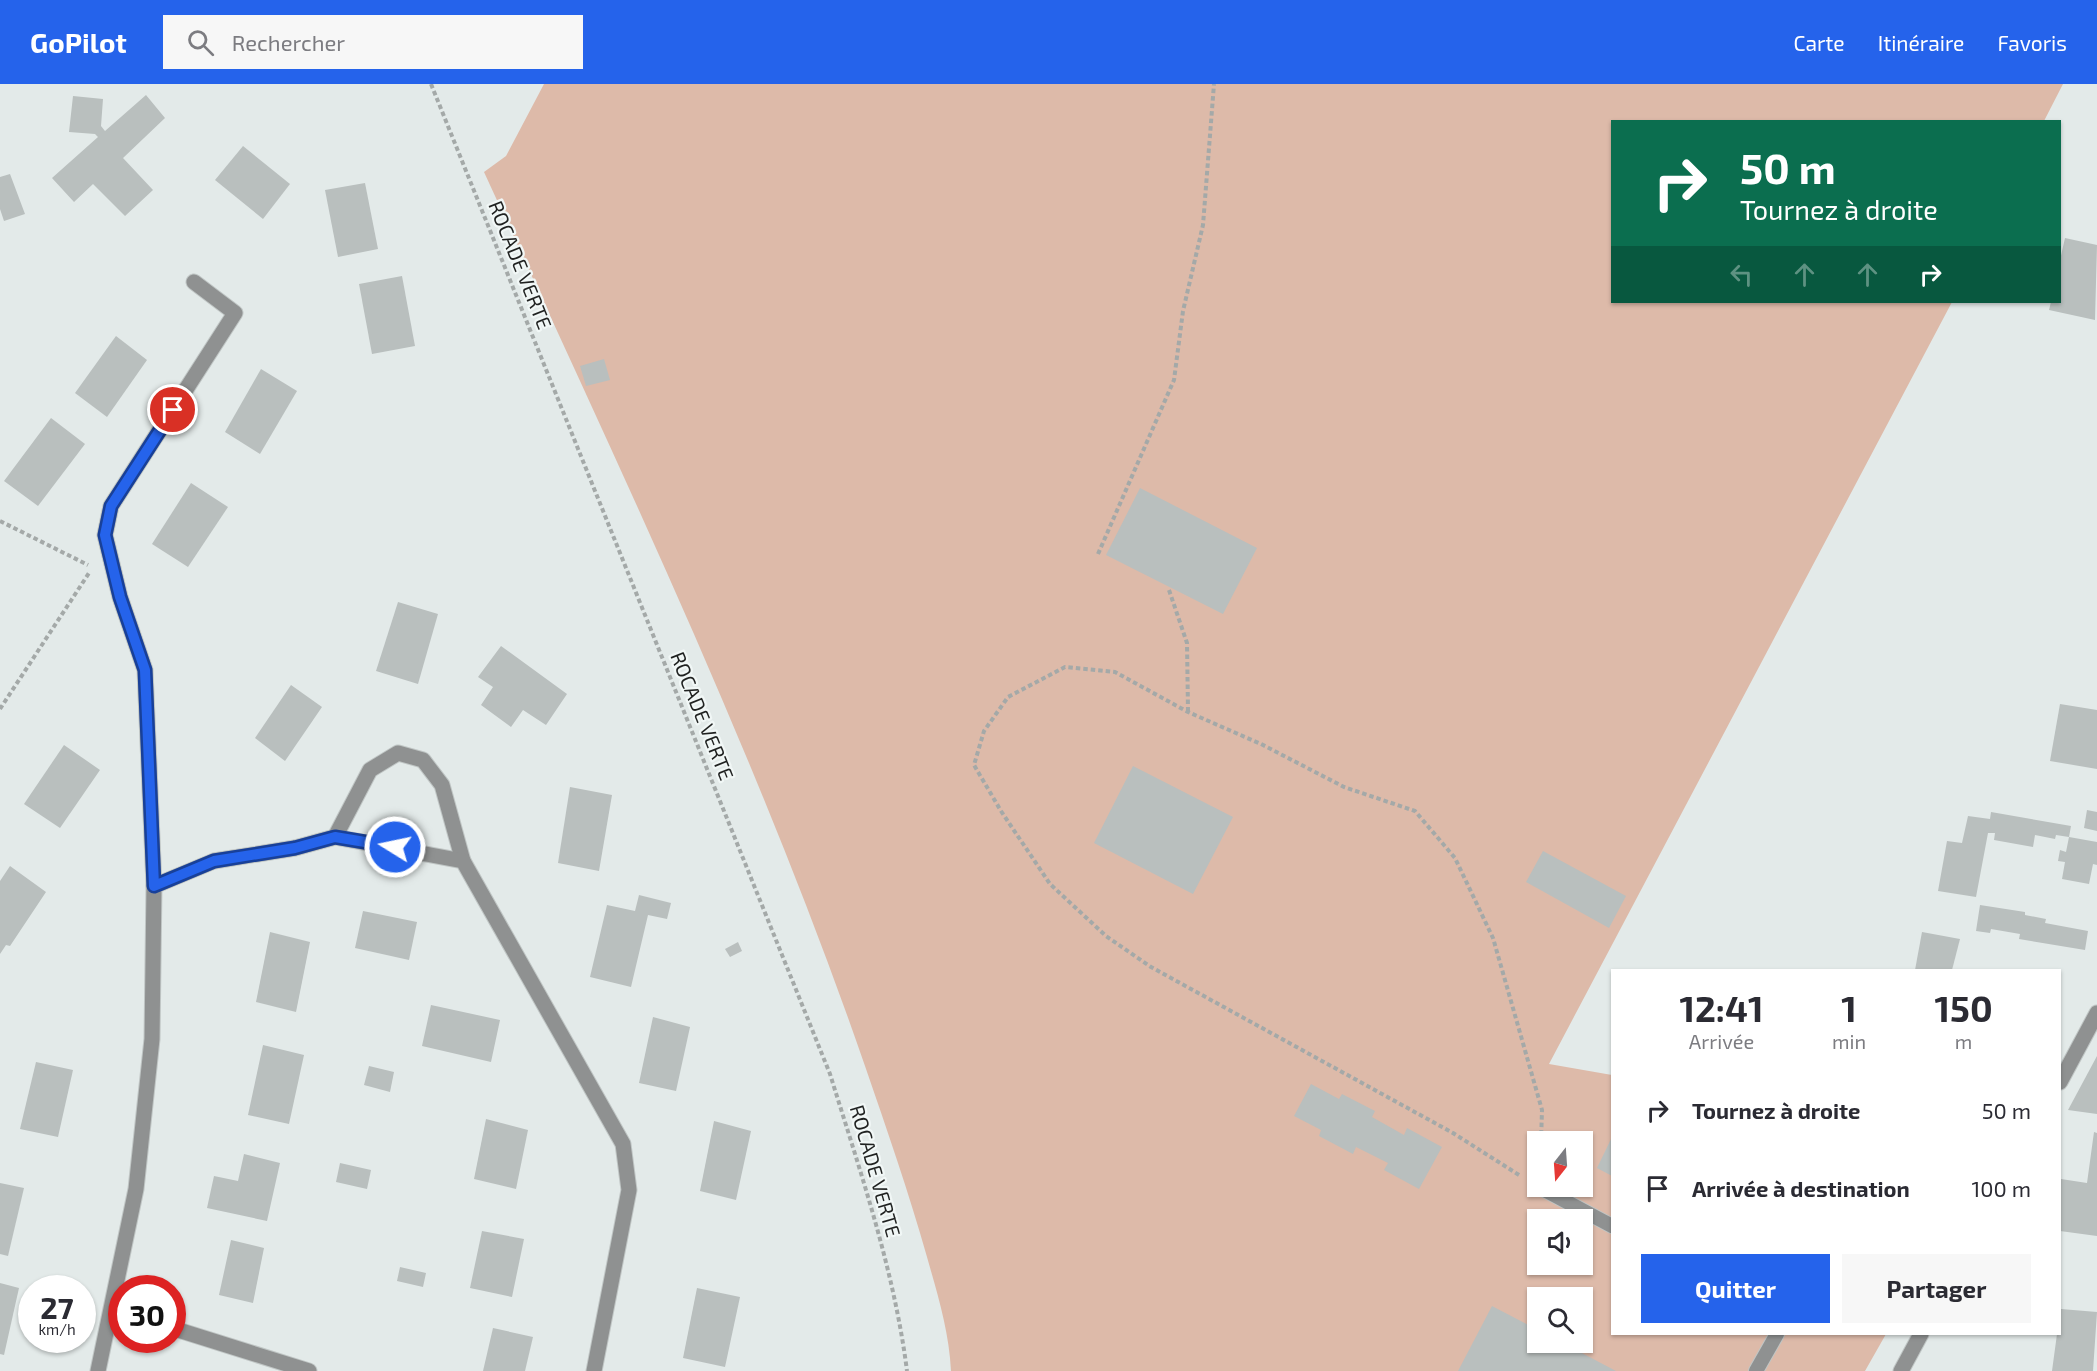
<!DOCTYPE html>
<html lang="fr">
<head>
<meta charset="utf-8">
<style>
  :root { --surface:#fff; --page:#f7f7f7; --text:#2b2b33; --muted:#7c7c81; --accent:#2563eb }
  body { margin:0; font-family:"Exo 2",sans-serif; background:var(--page); color:var(--text); height:100vh; display:flex; flex-direction:column; font-size:22px; white-space:nowrap }
  * { box-sizing:border-box; margin:0 }
  p { font-size:20px; color:var(--muted) }
  .icon { flex:none; width:33px; height:33px; fill:none; stroke:currentColor; stroke-width:2; stroke-linecap:round; stroke-linejoin:round }
  .map { position:relative; flex:1; overflow:hidden }
  .side { position:absolute; left:1611px; top:885px; width:450px; height:366px; display:flex; flex-direction:column; background:var(--surface); border-radius:0px; box-shadow:0 2px 4px #0004 }
  .side>* { flex:none }
  .banner { position:absolute; left:1611px; top:36px; width:450px; height:183px; border-radius:0px; box-shadow:0 2px 4px #0004; background:#0b6e4f; color:#fff; overflow:hidden }
  .needle { width:39px; rotate:197deg }
  .buttons { position:absolute; left:1527px; top:1047px; display:grid; gap:12px }
  .buttons a { display:grid; place-items:center; width:66px; height:66px; border-radius:0px; background:var(--surface); box-shadow:0 2px 4px #0004; font-size:30px }
  .speed { position:absolute; left:18px; top:1191px; display:flex; gap:12px; font-size:30px; font-weight:700; text-align:center }
  .speed>* { display:grid; place-content:center; width:78px; height:78px; border-radius:50%; background:var(--surface); box-shadow:0 2px 4px #0004; line-height:1 }
  .speed small { font-size:15px; font-weight:400 }
  .speed .limit { border:9px solid #d22; background:#fff; color:#111 }
  .pin { position:absolute; display:grid; place-items:center; width:51px; height:51px; color:#fff; margin:-26px; border:3px solid #fff; border-radius:50%; box-shadow:0 2px 6px #0007 }
  .me { position:absolute; width:66px; margin:-33px; rotate:280deg; stroke-linejoin:round; filter:drop-shadow(0 0 4px #0008) }
  .turn { display:flex; align-items:center; gap:21px; height:126px; padding:0 30px; font-size:27px }
  .turn .icon { width:78px; height:78px; stroke-width:2.5 }
  .turn b { display:block; font-size:42px; line-height:51px }
  .lanes { display:flex; align-items:center; height:57px; padding:0 30px; background:#0003; justify-content:center; gap:30px; direction:ltr }
  .lanes .off { opacity:.35 }
  .eta { display:flex; justify-content:space-evenly; align-items:center; height:102px; text-align:center }
  .eta b { font-size:36px; font-weight:700; line-height:42px }
  .primary-button { display:flex; gap:12px; margin-top:auto; padding:12px 30px }
  .primary-button a { flex:1; height:69px; border-radius:0px; background:var(--accent); color:#fff; font-size:24px; font-weight:700; line-height:69px; text-align:center }
  .primary-button a+a { background:var(--page); color:var(--text) }
  ul { padding:0; list-style:none }
  li { display:flex; align-items:center; gap:18px; height:78px; padding:0 30px }
  li div { flex:1 }
  li b { display:block; font-size:22px }
  li em { font-style:normal }
  header { display:flex; align-items:center; gap:36px; box-sizing:border-box; height:84px; padding:0 30px; background:var(--accent); color:#fff }
  header strong { font-size:28px }
  nav { display:flex; gap:33px; margin-inline-start:auto; font-size:21px }
  .search { width:420px; height:54px; background:var(--page); display:flex; align-items:center; gap:15px; box-sizing:border-box; padding:0 21px; border-radius:0px; color:var(--muted); font-size:22px }
  .map>svg:first-child { display:block }
  .green { fill:#ddbaa9; fill-rule:evenodd }
  .building { fill:#b9bfbe }
  .lines { fill:none; stroke-linecap:round; stroke-linejoin:round }
  .lane-casing { stroke:#c0c6c5; stroke-width:16 }
  .street-casing { stroke:#c0c6c5; stroke-width:17 }
  .path { stroke:#a4a9a8; stroke-width:4; stroke-dasharray:4.5 3; stroke-linecap:butt }
  .lane { stroke:#8f9191; stroke-width:14 }
  .street { stroke:#8f9191; stroke-width:15 }
  .route-casing { stroke:#184099; stroke-width:15 }
  .route { stroke:#2563eb; stroke-width:10 }
  .labels { text-anchor:middle; stroke-width:4.5; stroke-linejoin:round; paint-order:stroke }
  .street-label { font-size:20px; fill:#1f2120; stroke:#f1f7f6 }
</style>
</head>
<body>
<header>
<strong>GoPilot</strong>
<div class="search"><svg class="icon" aria-label="search" viewBox="0 0 24 24"><circle cx="10" cy="10" r="6"/><path d="M15 15l6 6"/></svg>Rechercher</div>
<nav><a>Carte</a><a>Itinéraire</a><a>Favoris</a></nav>
</header>
<div class="map">
<svg width="2097" height="1287" viewBox="0 0 2097 1287">
  <rect width="100%" height="100%" fill="#e3eae9"/>
  <path class="green" d="M544,0h1519l-19,37 -432,1v180h340l-403,762 63,11v259h274l-21,37h-914c-2,-40 -13,-75 -24,-114 -18,-64 -40,-127 -62,-191 -106,-307 -246,-599 -381,-894l22,-16zM1538,1058h44v44h-44zM1538,1136h44v44h-44zM1538,1214h44v44h-44z"/>
  <g class="building">
    <polygon points="146,11 165,34 123,74 153,106 125,132 93,100 74,118 52,94 98,53 95,50 69,48 73,12 103,15 101,42 105,47"/>
    <polygon points="243,62 290,100 263,135 215,96"/>
    <polygon points="10,90 25,130 4,137 0,125 0,93"/>
    <polygon points="365,99 378,165 338,173 325,106"/>
    <polygon points="2065,154 2097,161 2095,236 2049,226 2051,218 2060,218 2060,176"/>
    <polygon points="402,192 415,262 372,270 359,200"/>
    <polygon points="116,252 147,276 107,333 75,309"/>
    <polygon points="604,275 610,296 586,302 580,282"/>
    <polygon points="261,285 297,307 260,370 225,348"/>
    <polygon points="51,334 85,360 38,422 4,397"/>
    <polygon points="191,399 228,423 188,483 152,460"/>
    <polygon points="1140,404 1257,464 1223,530 1106,471"/>
    <polygon points="398,518 438,530 418,600 376,587"/>
    <polygon points="501,562 567,610 546,641 523,626 511,643 481,621 493,603 478,593"/>
    <polygon points="291,601 322,623 285,677 255,654"/>
    <polygon points="2060,620 2097,626 2097,685 2050,677"/>
    <polygon points="64,661 100,686 60,744 24,720"/>
    <polygon points="1133,682 1233,733 1193,810 1094,759"/>
    <polygon points="570,703 612,711 599,787 558,779"/>
    <polygon points="2087,726 2097,728 2097,747 2084,744"/>
    <polygon points="1991,728 2071,742 2069,753 2056,751 2055,755 2035,751 2033,763 1994,756 1995,749 1988,749 1976,813 1938,807 1947,757 1962,759 1968,732 1990,735"/>
    <polygon points="2069,753 2097,758 2097,781 2093,780 2089,800 2062,795 2065,778 2058,777 2060,766 2066,768"/>
    <polygon points="1543,767 1626,812 1609,844 1526,798"/>
    <polygon points="10,782 46,808 10,862 6,861 0,870 0,797"/>
    <polygon points="639,811 671,819 667,835 648,831 631,903 590,893 607,821 635,827"/>
    <polygon points="1980,821 2025,828 2025,831 2046,835 2045,839 2088,847 2085,866 2019,855 2020,850 1991,845 1990,849 1976,847"/>
    <polygon points="363,827 417,838 409,876 355,864"/>
    <polygon points="270,848 310,858 296,928 256,918"/>
    <polygon points="1922,848 1960,855 1952,886 1915,886"/>
    <polygon points="738,858 742,867 730,873 725,865"/>
    <polygon points="431,921 500,936 491,978 422,962"/>
    <polygon points="653,933 690,943 676,1007 639,999"/>
    <polygon points="263,961 304,971 289,1040 248,1031"/>
    <polygon points="2097,972 2097,1030 2068,1026"/>
    <polygon points="36,978 73,986 58,1053 20,1045"/>
    <polygon points="369,982 394,988 390,1008 364,1001"/>
    <polygon points="1311,1000 1339,1015 1342,1010 1375,1027 1372,1033 1404,1051 1407,1044 1442,1063 1419,1105 1384,1086 1388,1079 1356,1063 1353,1070 1319,1052 1321,1046 1294,1032"/>
    <polygon points="486,1035 528,1046 516,1105 474,1095"/>
    <polygon points="714,1037 751,1047 736,1116 700,1107"/>
    <polygon points="2094,1048 2097,1049 2097,1152 2060,1147 2061,1095 2087,1099"/>
    <polygon points="1612,1053 1612,1092 1597,1084"/>
    <polygon points="244,1070 280,1079 267,1137 207,1124 214,1092 238,1097"/>
    <polygon points="340,1079 371,1086 367,1105 336,1098"/>
    <polygon points="0,1099 24,1104 8,1172 0,1170"/>
    <polygon points="482,1147 524,1155 512,1213 470,1204"/>
    <polygon points="231,1156 264,1164 253,1219 219,1211"/>
    <polygon points="400,1183 426,1189 423,1203 397,1197"/>
    <polygon points="0,1199 19,1204 4,1271 0,1270"/>
    <polygon points="697,1204 740,1213 725,1283 683,1274"/>
    <polygon points="1492,1222 1538,1246 1538,1258 1561,1258 1616,1287 1458,1287"/>
    <polygon points="2061,1225 2097,1228 2093,1287 2052,1287 2057,1250 2060,1250"/>
    <polygon points="493,1244 533,1253 525,1287 483,1287"/>
  </g>
  <g class="lines">
    <g class="lane-casing">
      <g id="lane">
        <polyline points="1539,1103 1612,1142"/>
        <polyline points="1756,1287 1777,1250"/>
      </g>
    </g>
    <g class="street-casing">
      <g id="street">
        <polyline points="335,753 370,686 398,669 423,676 442,701 463,777"/>
        <polyline points="154,802 145,586 120,513 105,451 111,422 235,229 194,198"/>
        <polyline points="2060,998 2097,929"/>
        <polyline points="172,1244 309,1287"/>
        <polyline points="98,1287 136,1105 152,955 154,802 214,777 295,764 335,753 463,777 623,1060 629,1106 594,1287"/>
        <polyline points="1901,1287 1921,1250"/>
      </g>
    </g>
    <g class="path">
      <path d="M431,0l399,990c30,97 64,195 77,297"/>
      <polyline points="0,437 88,481"/>
      <polyline points="1098,470 1174,296 1183,227 1203,141 1214,0"/>
      <polyline points="1169,506 1187,559 1188,627"/>
      <polyline points="0,625 89,489"/>
      <polyline points="1519,1091 1453,1049 1151,883 1106,852 1050,800 1001,727 974,681 984,647 1008,613 1065,583 1115,588 1188,628 1261,660 1344,703 1415,727 1455,774 1493,854 1542,1026 1541,1058"/>
    </g>
    <use href="#lane" class="lane"/>
    <use href="#street" class="street"/>
  </g>
  <g class="lines">
    <g class="route-casing">
      <polyline id="route" points="173,326 111,422 105,451 120,513 145,586 154,802 214,777 295,764 335,753 395,763"/>
    </g>
    <use href="#route" class="route"/>
  </g>
  <g class="labels">
    <g class="street-label">
      <text transform="translate(520 181) rotate(68)" y="7">ROCADE VERTE</text>
      <text transform="translate(702 632) rotate(68)" y="7">ROCADE VERTE</text>
      <text transform="translate(875 1087) rotate(74)" y="7">ROCADE VERTE</text>
    </g>
  </g>
</svg>
<div class="buttons">
<a><svg class="needle" viewBox="-14 -14 28 28"><path d="M0-13l5 13h-10z" fill="#e53935"/><path d="M0 13l5-13h-10z" fill="#7c7c81"/></svg></a>
<a><svg class="icon" aria-label="sound" viewBox="0 0 24 24"><path d="M4 9h4l5-4v14l-5-4H4zM17 9q2 3 0 6"/></svg></a>
<a><svg class="icon" aria-label="search" viewBox="0 0 24 24"><circle cx="10" cy="10" r="6"/><path d="M15 15l6 6"/></svg></a>
</div>
<div class="speed"><div>27<small>km/h</small></div><div class="limit">30</div></div>
<div class="pin" style="left:173px;top:326px;background:#d93025"><svg class="icon" aria-label="arrive" viewBox="0 0 24 24"><path d="M6 21V4h12l-3 4 3 4H6"/></svg></div>
<svg class="me" style="left:395px;top:763px" viewBox="-20 -20 40 40"><circle r="17" fill="#2563eb" stroke="#fff" stroke-width="3"/><path d="M0-11L8 9 0 5-8 9z" fill="#fff"/></svg>
<div class="banner">
<div class="turn"><svg class="icon" aria-label="right" viewBox="0 0 24 24"><path d="M7 20v-9h11M14 6l5 5-5 5"/></svg><div><b>50 m</b>Tournez à droite</div></div>
<div class="lanes"><svg class="icon off" aria-label="left" viewBox="0 0 24 24"><path d="M17 20v-9H6M10 6l-5 5 5 5"/></svg><svg class="icon off" aria-label="ahead" viewBox="0 0 24 24"><path d="M12 20V5M6 11l6-6 6 6"/></svg><svg class="icon off" aria-label="ahead" viewBox="0 0 24 24"><path d="M12 20V5M6 11l6-6 6 6"/></svg><svg class="icon" aria-label="right" viewBox="0 0 24 24"><path d="M7 20v-9h11M14 6l5 5-5 5"/></svg></div>
</div>
<section class="side">
<div class="eta">
<div><b>12:41</b><p>Arrivée</p></div>
<div><b>1</b><p>min</p></div>
<div><b>150</b><p>m</p></div>
</div>
<ul>
<li><svg class="icon" aria-label="right" viewBox="0 0 24 24"><path d="M7 20v-9h11M14 6l5 5-5 5"/></svg><div><b>Tournez à droite</b></div><em>50 m</em></li>
<li><svg class="icon" aria-label="arrive" viewBox="0 0 24 24"><path d="M6 21V4h12l-3 4 3 4H6"/></svg><div><b>Arrivée à destination</b></div><em>100 m</em></li>
</ul>
<div class="primary-button"><a>Quitter</a><a>Partager</a></div>
</section>
</div>
</body>
</html>
